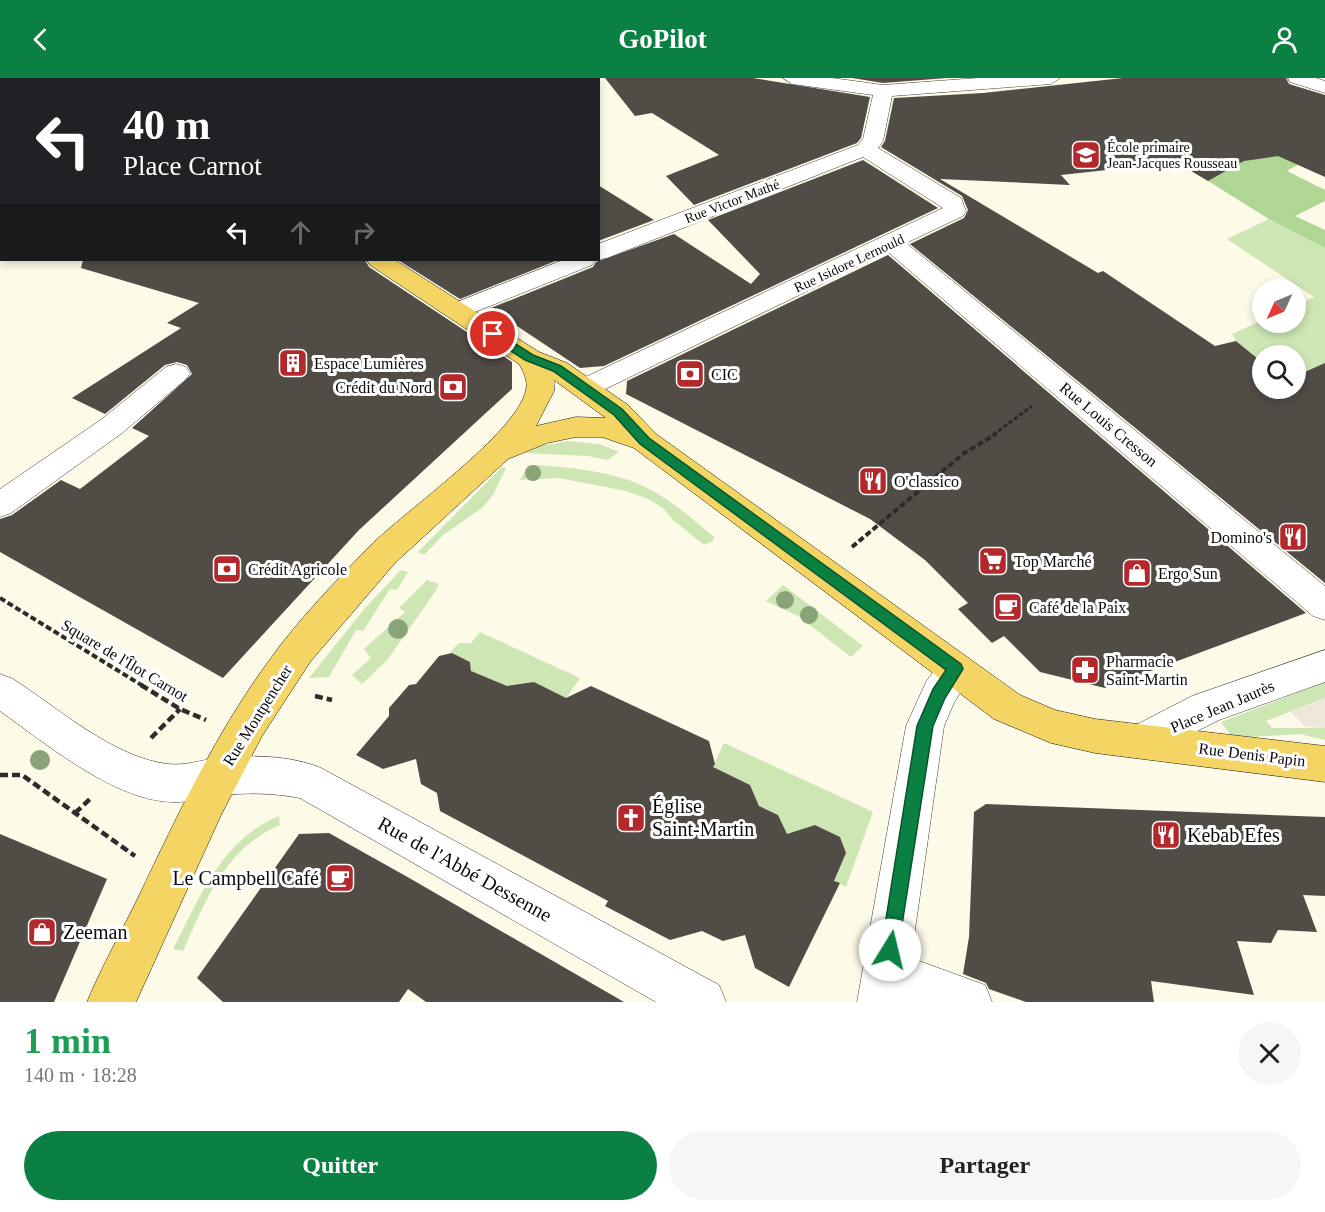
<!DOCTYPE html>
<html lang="fr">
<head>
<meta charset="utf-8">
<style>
  :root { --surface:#fff; --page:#f6f6f6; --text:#222; --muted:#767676; --accent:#0b8043 }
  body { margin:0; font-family:"Times New Roman",serif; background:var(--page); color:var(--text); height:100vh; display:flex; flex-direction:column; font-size:22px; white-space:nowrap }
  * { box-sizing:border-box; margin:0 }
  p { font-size:20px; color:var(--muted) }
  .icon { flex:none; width:33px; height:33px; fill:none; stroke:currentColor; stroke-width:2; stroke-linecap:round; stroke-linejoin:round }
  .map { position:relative; height:924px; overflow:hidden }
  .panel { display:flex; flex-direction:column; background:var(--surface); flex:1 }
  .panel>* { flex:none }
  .top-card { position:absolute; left:0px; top:0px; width:600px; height:183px; box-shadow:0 3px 9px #0003; background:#202124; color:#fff; overflow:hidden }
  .needle { width:39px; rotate:226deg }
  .fabs { position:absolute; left:1252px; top:201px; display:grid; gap:12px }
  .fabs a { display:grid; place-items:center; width:54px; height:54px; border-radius:50%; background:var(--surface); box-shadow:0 3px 9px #0003; font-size:30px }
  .pin { position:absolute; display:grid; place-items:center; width:51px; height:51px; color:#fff; margin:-26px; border:3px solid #fff; border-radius:50%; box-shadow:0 2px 6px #0007 }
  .me { position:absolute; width:66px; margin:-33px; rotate:9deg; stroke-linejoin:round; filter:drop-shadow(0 0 4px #0008) }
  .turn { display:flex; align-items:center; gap:21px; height:126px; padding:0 24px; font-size:27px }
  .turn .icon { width:78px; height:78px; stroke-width:2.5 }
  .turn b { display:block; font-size:42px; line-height:51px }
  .lanes { display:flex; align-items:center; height:57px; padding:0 24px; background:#0003; justify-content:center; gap:30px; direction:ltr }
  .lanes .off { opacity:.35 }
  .round { display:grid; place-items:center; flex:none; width:63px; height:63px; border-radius:32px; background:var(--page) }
  .summary { display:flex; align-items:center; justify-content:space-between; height:102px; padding:0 24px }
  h1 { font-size:36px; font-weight:800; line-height:45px; color:#1e9e55 }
  .button { display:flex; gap:12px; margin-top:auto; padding:12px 24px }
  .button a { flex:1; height:69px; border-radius:36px; background:var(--accent); color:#fff; font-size:24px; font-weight:800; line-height:69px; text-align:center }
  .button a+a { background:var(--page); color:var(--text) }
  header { display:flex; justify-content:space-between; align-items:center; height:78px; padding:0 24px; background:var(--accent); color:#fff; font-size:27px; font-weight:800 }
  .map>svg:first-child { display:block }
  .green { fill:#cde6b4 }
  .forest { fill:#b0d694 }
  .plaza { fill:#ece7d9 }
  .building { fill:#524c47 }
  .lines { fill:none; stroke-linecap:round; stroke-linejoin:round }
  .minor-casing { stroke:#3d3d3d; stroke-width:1 }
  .major-casing { stroke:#1b1b1b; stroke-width:1 }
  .path-far2 { stroke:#2c2c2c; stroke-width:3; stroke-dasharray:4.5 2; stroke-linecap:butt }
  .path-far1 { stroke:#2c2c2c; stroke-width:4; stroke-dasharray:6 3; stroke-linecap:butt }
  .path { stroke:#2c2c2c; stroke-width:4.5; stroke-dasharray:8 4; stroke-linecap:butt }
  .minor { fill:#fff; fill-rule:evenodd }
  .major { fill:#f4d462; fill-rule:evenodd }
  .tree { fill:#89a479 }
  .route { fill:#0b8043; stroke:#07532c; stroke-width:1.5 }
  .labels { text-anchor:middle; stroke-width:6; stroke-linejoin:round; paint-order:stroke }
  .far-poi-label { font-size:14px; fill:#0a0a0a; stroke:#fff; text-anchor:start }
  .far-street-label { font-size:14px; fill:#0a0a0a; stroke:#fff }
  .poi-label { font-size:16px; fill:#0a0a0a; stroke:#fff; text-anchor:start }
  .street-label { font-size:16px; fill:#0a0a0a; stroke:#fff }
  .near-poi-label { font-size:20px; fill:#0a0a0a; stroke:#fff; text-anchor:start }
  .near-street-label { font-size:20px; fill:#0a0a0a; stroke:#fff }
</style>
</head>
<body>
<header><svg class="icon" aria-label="back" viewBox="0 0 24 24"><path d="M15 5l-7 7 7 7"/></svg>GoPilot<svg class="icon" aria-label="person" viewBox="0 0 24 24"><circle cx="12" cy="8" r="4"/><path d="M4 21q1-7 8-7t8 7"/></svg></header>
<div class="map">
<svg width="1325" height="924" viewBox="0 0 1325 924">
  <rect width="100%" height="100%" fill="#fefae8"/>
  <g class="green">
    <polygon points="1269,141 1325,170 1325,285 1296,301 1296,278 1263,278 1263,285 1236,263 1232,256 1263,242 1263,244 1296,244 1296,227 1314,219 1227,161"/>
    <polygon points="568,363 599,366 619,374 607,382 588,378 525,375 539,368"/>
    <path d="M536,387c41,3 87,7 122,29 20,12 38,28 56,43l-1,4 -9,4 -31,-25 -10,-12 -15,-9 -22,-8 -67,-13 -39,2 7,-13z"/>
    <polygon points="502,389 506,390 493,417 482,430 443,457 424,477 418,474"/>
    <polygon points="401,492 408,494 397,512 390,511 363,553 356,552 329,599 309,600 365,530"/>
    <polygon points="427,502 439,506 435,514 388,581 362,606 352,597 371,580 364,571 405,534 399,530"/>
    <polygon points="783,507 863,568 851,579 798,538 766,523"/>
    <polygon points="480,554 580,600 559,631 534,605 507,608 493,602 474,608 470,584 450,574 459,565 471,565"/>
    <polygon points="1325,604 1325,620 1266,643 1272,650 1325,650 1325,662 1300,656 1233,660 1221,644"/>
    <polygon points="724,665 873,734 846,809 834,803 846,775 840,759 815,747 805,750 791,781 786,755 778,737 759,728 750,707 733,699 714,704 707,701"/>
    <path d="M279,738l1,9c-55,23 -74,76 -97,126l-10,-2c27,-52 48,-109 106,-133z"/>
  </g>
  <polygon class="forest" points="1284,61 1317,75 1287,93 1325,112 1325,123 1295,138 1325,152 1325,170 1269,141 1208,103"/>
  <polygon class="plaza" points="1325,620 1325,650 1306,649 1291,634"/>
  <g class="building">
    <polygon points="605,0 753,0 870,19 861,60 857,65 694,127 666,98 719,77 652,35 635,38"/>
    <polygon points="852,0 947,0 883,5"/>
    <polygon points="1123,0 1286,0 1289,6 1325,17 1325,99 1278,78 1244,83 1208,103 1186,90 1170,93 1162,86 1061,97 1070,107 940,101 1098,195 1103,193 1215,268 1236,263 1263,285 1263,310 1296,310 1296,298 1325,285 1325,505 910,166 964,140 968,132 962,118 881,69 885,63 894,20 983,15"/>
    <polygon points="863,82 938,130 604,288 580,290 514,246 513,255 481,234 593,189 596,184 674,156 751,206 760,196 708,142"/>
    <polygon points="598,107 654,142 598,163"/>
    <polygon points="888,177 1306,535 1105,610 1040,594 1004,558 992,565 958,531 968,525 925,482 870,441 626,316 627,303"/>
    <polygon points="83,182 365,182 369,189 512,284 512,311 359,452 223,600 0,474 0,441 12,437 61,402 80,411 149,358 132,350 192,296 187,287 177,284 165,287 105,336 72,320 181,250 167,245 199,225 81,190"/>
    <polygon points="398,182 558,182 460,221"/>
    <polygon points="452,575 470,584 471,593 507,608 534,604 566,620 591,608 694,656 709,663 715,686 713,689 750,707 759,728 778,737 787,756 815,747 840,759 846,775 834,803 840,805 789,909 755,890 745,857 723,863 702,853 670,862 605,828 608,823 440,733 437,715 421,706 416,681 383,691 356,677 389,638 389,630 409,607 416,606 439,578"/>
    <polygon points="986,726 1325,739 1325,818 1303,817 1317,854 1278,852 1271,865 1237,863 1254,917 1151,903 1154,924 1026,924 989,911 986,905 963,896 969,859 974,734"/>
    <polygon points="329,755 411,801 624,924 426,924 408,911 399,924 223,924 197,900 299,756"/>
    <polygon points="0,756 107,801 54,924 0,924"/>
  </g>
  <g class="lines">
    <g class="minor-casing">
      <g id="minor">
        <polygon points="193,0 214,0 192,2"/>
        <polygon points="557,0 582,0 556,2"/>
        <polygon points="783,0 832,0 883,7 978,0 1060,0 1051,6 892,18 883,63 878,70 961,120 966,133 963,138 906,165 1325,508 1325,542 1313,538 888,174 595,316 585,319 575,316 571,310 575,304 943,130 863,79 607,180 595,182 598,182 598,166 858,67 863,61 873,17 792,6"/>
        <polygon points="1288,0 1316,0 1325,3 1325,15 1290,4"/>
        <polygon points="563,182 595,182 592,187 465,238 456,241 447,238 443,233 447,228"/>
        <polygon points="176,286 186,289 190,295 186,301 122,355 11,435 0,439 0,411 102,341 166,289"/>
        <polygon points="1325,572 1325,604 1219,642 1144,680 1130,674 1124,662 1130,650 1192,618"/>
        <polygon points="956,575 969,580 974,591 954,625 944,648 911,880 985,907 992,924 857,924 906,648 926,604 943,580"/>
        <path d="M0,596l13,5c45,29 101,79 155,85 17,2 33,-4 50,-6 34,-3 71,-3 103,10l398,217 7,17h-70l-356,-204c-27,-5 -55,-6 -83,-2 -15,1 -30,7 -45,6 -57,-1 -127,-59 -172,-91z"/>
      </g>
    </g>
    <g class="major-casing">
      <g id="major">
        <rect x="0" y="31" width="2" height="12"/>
        <path d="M367,182h28l144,92 28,11 61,42 28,29 364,261 35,15 40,9 230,27v36l-230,-29 -44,-10 -57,-24 -360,-271 -32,-11h-26l-29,6 -39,16 -113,104 -85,99 -48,74 -41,79 -85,187h-49c15,-36 35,-71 52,-106 39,-82 78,-165 132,-238 29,-40 65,-77 99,-112 35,-35 147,-113 156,-156 2,-9 -2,-18 -7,-26l-149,-99zM554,302l52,38 -30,-1 -40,9 18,-35z"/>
      </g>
    </g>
    <polyline class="path-far2" points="993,357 1032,328"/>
    <g class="path-far1">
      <polyline points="852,469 963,376 996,356"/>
      <polyline points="0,520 143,608"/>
    </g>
    <g class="path">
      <polyline points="141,607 180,631 206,642"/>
      <polyline points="315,618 332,622"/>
      <polyline points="151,660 180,631"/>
      <polyline points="0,697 22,697 135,778"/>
      <polyline points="75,735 91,720"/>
    </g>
    <use href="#minor" class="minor"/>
    <use href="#major" class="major"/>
  </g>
  <g class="tree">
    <circle cx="533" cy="395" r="8"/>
    <circle cx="785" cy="522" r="9"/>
    <circle cx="809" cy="537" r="9"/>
    <circle cx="398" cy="551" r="10"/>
    <circle cx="40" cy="682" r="10"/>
  </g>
  <polygon class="route" points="489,254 497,254 533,277 561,288 622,331 649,360 961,586 963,591 945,620 933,648 897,879 890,882 884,879 881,872 917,648 933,611 946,592 640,366 614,337 553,293 525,282 489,259"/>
  <defs>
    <g id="school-square" transform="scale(1.5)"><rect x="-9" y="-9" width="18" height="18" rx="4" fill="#b4282c" stroke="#fff"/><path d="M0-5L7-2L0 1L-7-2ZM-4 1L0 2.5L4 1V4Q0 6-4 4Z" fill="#fff"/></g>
    <g id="building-square" transform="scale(1.5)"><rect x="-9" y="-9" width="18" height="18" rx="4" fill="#b4282c" stroke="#fff"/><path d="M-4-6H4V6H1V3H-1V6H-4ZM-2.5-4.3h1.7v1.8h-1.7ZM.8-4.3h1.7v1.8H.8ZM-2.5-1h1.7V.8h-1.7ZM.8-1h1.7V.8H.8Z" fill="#fff"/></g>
    <g id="bank-square" transform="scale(1.5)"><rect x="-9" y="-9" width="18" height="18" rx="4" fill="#b4282c" stroke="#fff"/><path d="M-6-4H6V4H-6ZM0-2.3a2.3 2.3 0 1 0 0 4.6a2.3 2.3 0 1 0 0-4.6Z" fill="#fff"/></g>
    <g id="restaurant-square" transform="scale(1.5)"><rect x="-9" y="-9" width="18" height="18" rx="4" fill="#b4282c" stroke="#fff"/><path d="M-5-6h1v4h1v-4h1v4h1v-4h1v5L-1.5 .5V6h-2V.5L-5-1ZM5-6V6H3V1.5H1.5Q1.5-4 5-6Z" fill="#fff"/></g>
    <g id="supermarket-square" transform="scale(1.5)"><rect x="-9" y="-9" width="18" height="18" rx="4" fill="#b4282c" stroke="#fff"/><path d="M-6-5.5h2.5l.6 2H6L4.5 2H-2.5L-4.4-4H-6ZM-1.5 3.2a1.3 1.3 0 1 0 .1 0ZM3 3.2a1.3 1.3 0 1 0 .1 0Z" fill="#fff"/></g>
    <g id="shop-square" transform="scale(1.5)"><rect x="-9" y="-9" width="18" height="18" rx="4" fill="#b4282c" stroke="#fff"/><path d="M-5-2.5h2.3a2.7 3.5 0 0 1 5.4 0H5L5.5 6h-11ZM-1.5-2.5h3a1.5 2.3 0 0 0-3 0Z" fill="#fff"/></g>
    <g id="cafe-square" transform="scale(1.5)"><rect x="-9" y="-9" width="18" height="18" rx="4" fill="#b4282c" stroke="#fff"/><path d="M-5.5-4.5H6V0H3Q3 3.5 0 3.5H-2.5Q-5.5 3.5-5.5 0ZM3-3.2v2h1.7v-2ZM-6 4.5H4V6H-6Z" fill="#fff"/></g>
    <g id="pharmacy-square" transform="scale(1.5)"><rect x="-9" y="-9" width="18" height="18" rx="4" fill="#b4282c" stroke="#fff"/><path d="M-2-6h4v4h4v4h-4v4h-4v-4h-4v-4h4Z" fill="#fff"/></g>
    <g id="church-square" transform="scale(1.5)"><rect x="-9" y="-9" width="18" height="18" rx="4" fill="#b4282c" stroke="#fff"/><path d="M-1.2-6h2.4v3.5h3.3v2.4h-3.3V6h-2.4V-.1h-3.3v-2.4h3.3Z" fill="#fff"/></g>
  </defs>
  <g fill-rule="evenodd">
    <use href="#school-square" x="1086" y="77"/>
    <use href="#building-square" x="293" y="285"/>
    <use href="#bank-square" x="690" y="296"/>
    <use href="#bank-square" x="453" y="309"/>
    <use href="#restaurant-square" x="873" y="403"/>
    <use href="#restaurant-square" x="1293" y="459"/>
    <use href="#supermarket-square" x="993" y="483"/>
    <use href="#bank-square" x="227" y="491"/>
    <use href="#shop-square" x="1137" y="495"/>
    <use href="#cafe-square" x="1008" y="529"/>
    <use href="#pharmacy-square" x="1085" y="592"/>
    <use href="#church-square" x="631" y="740"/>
    <use href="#restaurant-square" x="1166" y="757"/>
    <use href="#cafe-square" x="340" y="800"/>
    <use href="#shop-square" x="42" y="854"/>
  </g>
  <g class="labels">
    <g class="far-poi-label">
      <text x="1107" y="74">École primaire<tspan x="1107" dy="16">Jean-Jacques Rousseau</tspan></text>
    </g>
    <g class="far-street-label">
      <text transform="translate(732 123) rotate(-21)" y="5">Rue Victor Mathé</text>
      <text transform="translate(849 185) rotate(-25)" y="5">Rue Isidore Lernould</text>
    </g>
    <g class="poi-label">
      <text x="314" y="291">Espace Lumières</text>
      <text x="711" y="302">CIC</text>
      <text x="432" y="315" text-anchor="end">Crédit du Nord</text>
      <text x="894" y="409">O'classico</text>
      <text x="1272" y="465" text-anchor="end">Domino's</text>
      <text x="1014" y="489">Top Marché</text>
      <text x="248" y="497">Crédit Agricole</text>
      <text x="1158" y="501">Ergo Sun</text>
      <text x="1029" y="535">Café de la Paix</text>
      <text x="1106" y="589">Pharmacie<tspan x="1106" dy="18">Saint-Martin</tspan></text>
    </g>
    <g class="street-label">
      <text transform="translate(1109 346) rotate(40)" y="6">Rue Louis Cresson</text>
      <text transform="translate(125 582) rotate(31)" y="6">Square de l'Îlot Carnot</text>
      <text transform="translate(1222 628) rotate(-23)" y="6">Place Jean Jaurès</text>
      <text transform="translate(257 637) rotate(-58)" y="6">Rue Montpencher</text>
      <text transform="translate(1252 676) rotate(7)" y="6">Rue Denis Papin</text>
    </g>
    <g class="near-poi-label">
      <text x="652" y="735">Église<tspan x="652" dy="23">Saint-Martin</tspan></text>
      <text x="1187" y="764">Kebab Efes</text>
      <text x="319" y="807" text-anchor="end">Le Campbell Café</text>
      <text x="63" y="861">Zeeman</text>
    </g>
    <g class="near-street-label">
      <text transform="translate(465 791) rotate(29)" y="7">Rue de l'Abbé Dessenne</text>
    </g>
  </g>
</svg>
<div class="fabs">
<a><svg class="needle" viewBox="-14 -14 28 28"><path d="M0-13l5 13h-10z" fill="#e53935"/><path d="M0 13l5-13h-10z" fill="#767676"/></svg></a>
<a><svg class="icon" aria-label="search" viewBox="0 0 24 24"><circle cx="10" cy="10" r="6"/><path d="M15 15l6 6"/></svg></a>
</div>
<div class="pin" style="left:493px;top:256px;background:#d93025"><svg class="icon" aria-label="arrive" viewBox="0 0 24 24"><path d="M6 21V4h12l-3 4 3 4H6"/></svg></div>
<svg class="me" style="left:890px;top:872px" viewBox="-20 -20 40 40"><circle r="19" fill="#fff"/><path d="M0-13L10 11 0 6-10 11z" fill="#0b8043"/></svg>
<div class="top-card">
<div class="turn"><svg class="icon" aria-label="left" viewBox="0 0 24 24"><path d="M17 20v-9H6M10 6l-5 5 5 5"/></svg><div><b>40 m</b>Place Carnot</div></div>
<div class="lanes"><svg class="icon" aria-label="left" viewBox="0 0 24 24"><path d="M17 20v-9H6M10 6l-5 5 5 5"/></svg><svg class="icon off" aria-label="ahead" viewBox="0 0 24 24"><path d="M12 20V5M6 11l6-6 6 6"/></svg><svg class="icon off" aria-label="right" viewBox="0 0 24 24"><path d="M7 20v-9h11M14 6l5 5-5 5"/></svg></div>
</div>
</div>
<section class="panel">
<div class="summary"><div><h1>1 min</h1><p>140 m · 18:28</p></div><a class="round"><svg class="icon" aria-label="close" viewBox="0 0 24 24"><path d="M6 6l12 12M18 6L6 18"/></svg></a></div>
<div class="button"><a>Quitter</a><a>Partager</a></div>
</section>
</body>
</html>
